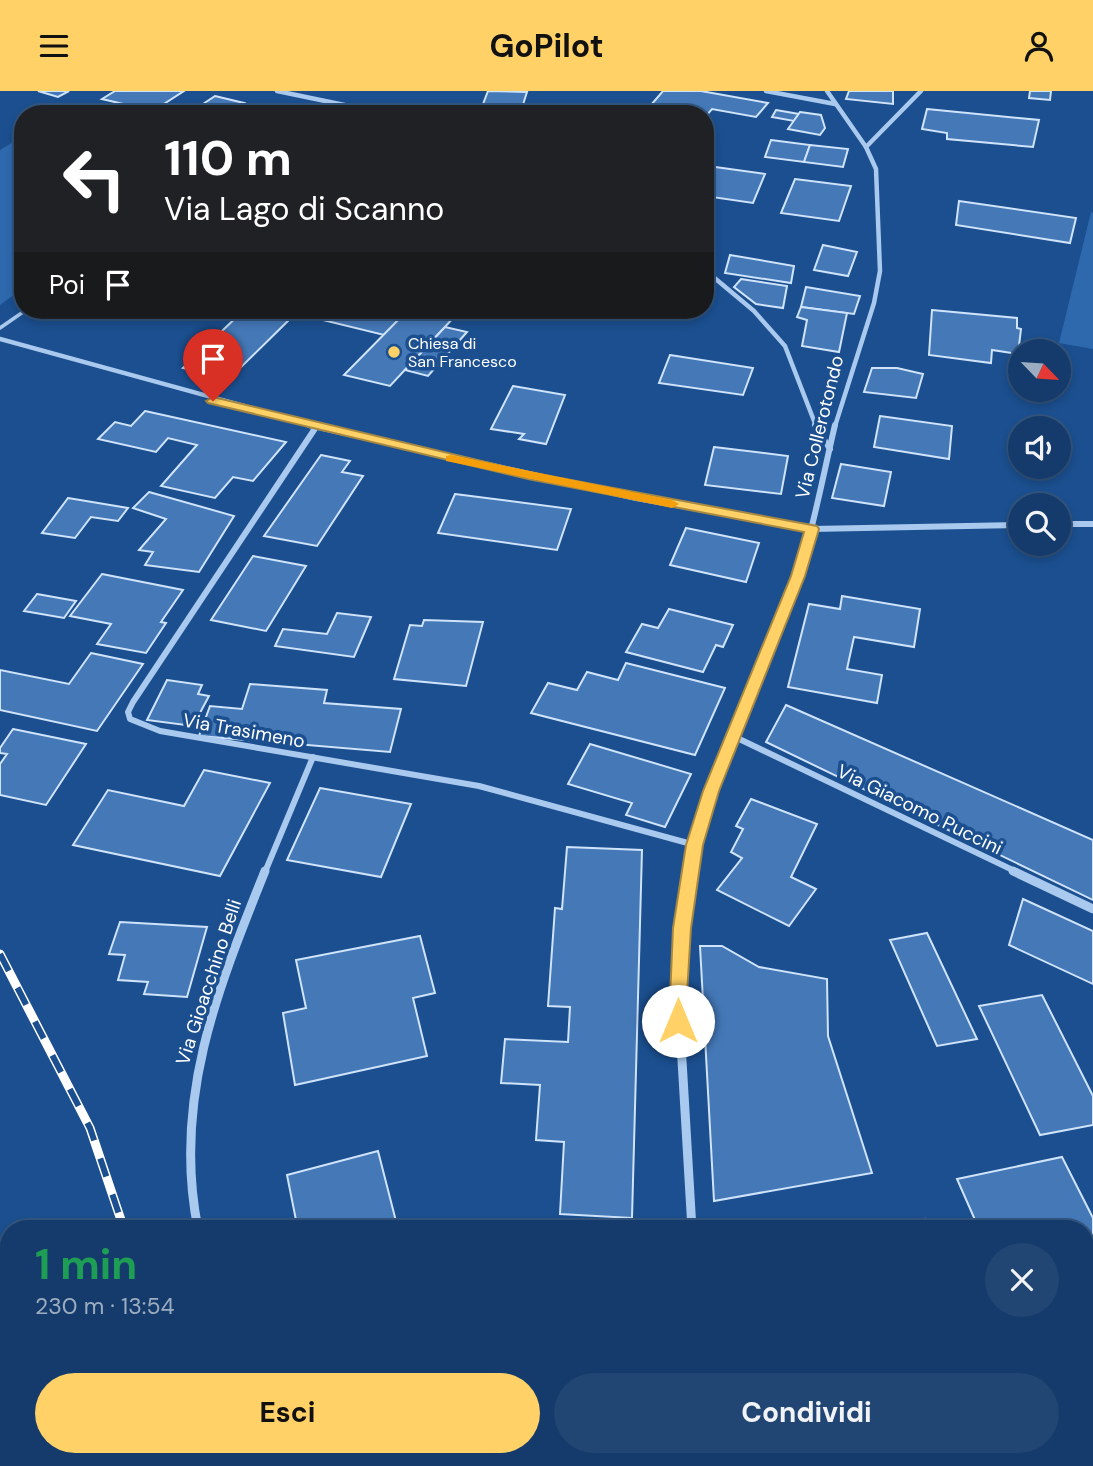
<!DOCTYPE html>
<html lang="it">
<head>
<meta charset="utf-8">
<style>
  :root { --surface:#143b6b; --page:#214673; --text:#f1f3f6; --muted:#9dadc1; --line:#33557e; --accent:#ffd166 }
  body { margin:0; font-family:"DM Sans",sans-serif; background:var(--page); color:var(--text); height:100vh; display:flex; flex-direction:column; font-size:26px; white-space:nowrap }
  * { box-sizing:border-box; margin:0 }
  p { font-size:23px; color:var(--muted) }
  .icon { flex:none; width:38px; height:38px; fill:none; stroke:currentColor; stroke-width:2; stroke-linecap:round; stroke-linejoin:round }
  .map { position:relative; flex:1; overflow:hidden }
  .panel { position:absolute; left:0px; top:1129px; width:1094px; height:247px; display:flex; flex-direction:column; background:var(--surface); border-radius:28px 28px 0 0; box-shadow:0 4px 10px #0003,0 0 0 2px var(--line) }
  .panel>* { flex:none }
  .hud { position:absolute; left:14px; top:14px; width:700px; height:214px; border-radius:28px; box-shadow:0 4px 10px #0003,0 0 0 2px var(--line); background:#202124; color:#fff; overflow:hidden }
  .needle { width:46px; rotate:115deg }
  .buttons { position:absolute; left:1008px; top:248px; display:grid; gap:14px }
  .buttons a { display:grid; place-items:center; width:63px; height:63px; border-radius:50%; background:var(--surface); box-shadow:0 4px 10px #0003,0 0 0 2px var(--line); font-size:35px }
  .pin { position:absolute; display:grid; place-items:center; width:60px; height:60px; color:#fff; margin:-72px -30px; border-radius:50% 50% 50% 0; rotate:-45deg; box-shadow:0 0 7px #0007 }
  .pin .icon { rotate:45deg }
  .me { position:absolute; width:77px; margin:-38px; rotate:0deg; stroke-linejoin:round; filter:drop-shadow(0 0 5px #0008) }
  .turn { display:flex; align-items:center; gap:24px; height:147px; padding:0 35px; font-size:32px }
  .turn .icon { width:91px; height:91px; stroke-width:2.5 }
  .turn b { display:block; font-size:49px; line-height:60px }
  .then { display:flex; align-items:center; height:66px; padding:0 35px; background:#0003; gap:14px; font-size:26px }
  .round { display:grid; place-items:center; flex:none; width:74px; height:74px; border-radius:37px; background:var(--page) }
  .head { display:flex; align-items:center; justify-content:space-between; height:119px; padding:0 35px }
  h1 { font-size:42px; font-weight:700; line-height:52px; color:#1e9e55 }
  .button { display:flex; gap:14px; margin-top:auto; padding:14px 35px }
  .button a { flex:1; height:80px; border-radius:42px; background:var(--accent); color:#111; font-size:28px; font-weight:700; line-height:80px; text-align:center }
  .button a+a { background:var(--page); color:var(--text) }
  header { display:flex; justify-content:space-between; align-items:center; height:91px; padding:0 35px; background:var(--accent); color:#111; font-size:32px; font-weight:700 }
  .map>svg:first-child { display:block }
  .green { fill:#2e69ad }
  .building { fill:#4478b7; stroke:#cfe3fa; stroke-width:2 }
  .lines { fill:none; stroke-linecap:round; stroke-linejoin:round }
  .service { stroke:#a9c9ee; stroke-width:3.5 }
  .minor-far2 { stroke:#a9c9ee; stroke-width:4.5 }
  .minor-far1 { stroke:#a9c9ee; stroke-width:6 }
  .minor { stroke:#a9c9ee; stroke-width:9 }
  .rail-casing { stroke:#fff; stroke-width:9 }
  .rail { stroke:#1b4f8f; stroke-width:6; stroke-dasharray:19; stroke-linecap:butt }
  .route { fill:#ffd166; stroke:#a68842; stroke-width:2 }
  .slow { fill:#f59e0b }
  .poi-dot { fill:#ffd166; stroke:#1b4f8f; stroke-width:2.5 }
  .labels { text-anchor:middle; stroke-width:7; stroke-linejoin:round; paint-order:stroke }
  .far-poi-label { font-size:16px; fill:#fff; stroke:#1b4f8f; text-anchor:start }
  .street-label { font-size:19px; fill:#fff; stroke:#1b4f8f }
</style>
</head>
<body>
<header><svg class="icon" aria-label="menu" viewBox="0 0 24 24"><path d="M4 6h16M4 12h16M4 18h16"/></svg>GoPilot<svg class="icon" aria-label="person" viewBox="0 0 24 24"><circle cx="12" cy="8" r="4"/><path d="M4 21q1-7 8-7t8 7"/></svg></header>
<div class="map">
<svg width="1093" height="1375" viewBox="0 0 1093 1375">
  <rect width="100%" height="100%" fill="#1b4f8f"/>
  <g class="green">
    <polygon points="23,45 23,197 0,214 0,59"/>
    <polygon points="1091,121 1093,122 1093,258 1059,252"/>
  </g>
  <g class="building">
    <polygon points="38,0 69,0 58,6"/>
    <polygon points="115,0 184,0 153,20 102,8"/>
    <polygon points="488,0 527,1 520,23 480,21"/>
    <polygon points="663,0 701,0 768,12 756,26 712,18 706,25 650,15"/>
    <polygon points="849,0 893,0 893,13 846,8"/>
    <polygon points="1030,0 1051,0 1050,9 1029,7"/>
    <polygon points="215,5 244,12 228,23 188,23"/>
    <polygon points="574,17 609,23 569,23"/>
    <polygon points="927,18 1039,29 1033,56 947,48 947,42 922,38"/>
    <polygon points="776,19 799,23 794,30 772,26"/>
    <polygon points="800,21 821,24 825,37 820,44 788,38"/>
    <polygon points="771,49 810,54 804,71 765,66"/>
    <polygon points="810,54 848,58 843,76 804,71"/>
    <polygon points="708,75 765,83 753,112 705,105"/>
    <polygon points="795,88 851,95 839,130 781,122"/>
    <polygon points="959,110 1076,127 1070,152 956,134"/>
    <polygon points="823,154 857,161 848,185 814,179"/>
    <polygon points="730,164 794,175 791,192 725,182"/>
    <polygon points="741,188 787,195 783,217 756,213 734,196"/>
    <polygon points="806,196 860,205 854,223 801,216"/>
    <polygon points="801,216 847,222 839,261 802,255 807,229 797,226"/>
    <polygon points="244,219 296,222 229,288 183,277"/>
    <polygon points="282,219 408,219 384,244"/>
    <polygon points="408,219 436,219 456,224 390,295 344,284"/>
    <polygon points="932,219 1017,227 1017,237 1021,238 1018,263 992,259 991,272 929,264"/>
    <polygon points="445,236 467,241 428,285 405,279"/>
    <polygon points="670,264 753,277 743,304 659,292"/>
    <polygon points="872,277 897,277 923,283 916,307 864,301"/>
    <polygon points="513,295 565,304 546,353 519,348 524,343 491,338"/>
    <polygon points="145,320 286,351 253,390 233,386 215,407 161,395 197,354 168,347 156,361 98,348 115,331 131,335"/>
    <polygon points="880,325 952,335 949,368 874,356"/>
    <polygon points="714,356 788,365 781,403 705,394"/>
    <polygon points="321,364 350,370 342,381 363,385 317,455 264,445"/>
    <polygon points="841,373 891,381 884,415 832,407"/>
    <polygon points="149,401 234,425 199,481 145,474 153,461 139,459 166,428 133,417"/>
    <polygon points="455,403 571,418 557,459 438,442"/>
    <polygon points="68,407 128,417 118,430 91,426 75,447 42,442"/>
    <polygon points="686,437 759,452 746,491 670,474"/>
    <polygon points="253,465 306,475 266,540 211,529"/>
    <polygon points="102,483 183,499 161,531 166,532 146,562 97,553 111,533 70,525"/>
    <polygon points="37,503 76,510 64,527 24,520"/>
    <polygon points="842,505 920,518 914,556 854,546 847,578 882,584 877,612 788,596 809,513 840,518"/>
    <polygon points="669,518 733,534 723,556 716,554 703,581 626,561 642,533 658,537"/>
    <polygon points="337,522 371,526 354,566 275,555 283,538 327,543"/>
    <polygon points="424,529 483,531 466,595 394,588 410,534 422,535"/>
    <polygon points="91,562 143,573 97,640 0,619 0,579 69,593"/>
    <polygon points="626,572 725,597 695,664 531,622 548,592 577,599 587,581 618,589"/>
    <polygon points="167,589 202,594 198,603 209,605 193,635 147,629"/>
    <polygon points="250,593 327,599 324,612 401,618 390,661 199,645 210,615 242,618"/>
    <polygon points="786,614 1093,749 1093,809 766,651"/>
    <polygon points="13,638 86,653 46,714 0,704 0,673 7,663 0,662 0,657"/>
    <polygon points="590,653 691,683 665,736 626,724 632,712 568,693"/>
    <polygon points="204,679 270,692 220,785 73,754 108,699 184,715"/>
    <polygon points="320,697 411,713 381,786 287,769"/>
    <polygon points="751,708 817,733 791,786 816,798 789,835 717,799 742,767 731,761 743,738 736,735"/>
    <polygon points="567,756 642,759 632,1127 560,1123 564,1051 536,1049 540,994 501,992 505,948 568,951 570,916 548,915 555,817 562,818"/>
    <polygon points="1023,808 1093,840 1093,893 1009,854"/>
    <polygon points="120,831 207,836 187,906 144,903 148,891 118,889 125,864 109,863"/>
    <polygon points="927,842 977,948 937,955 890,849"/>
    <polygon points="420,845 435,902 413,907 427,965 295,994 283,922 306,917 296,869"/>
    <polygon points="700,855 722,855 759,876 827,888 828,945 872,1082 714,1110"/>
    <polygon points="1042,904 1093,1005 1093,1034 1040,1044 979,915"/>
    <polygon points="378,1060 398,1138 289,1138 288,1131 296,1129 287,1084"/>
    <polygon points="1062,1066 1093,1127 1093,1201 1085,1203 1085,1138 979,1138 957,1088"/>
    <polygon points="925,1128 929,1138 878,1138"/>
    <polygon points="484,1131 578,1135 577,1138 484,1138"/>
    <polygon points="1093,1239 1093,1354 1085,1356 1085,1240"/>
    <polygon points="9,1260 9,1367 71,1367 73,1375 0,1375 0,1261"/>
    <polygon points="353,1367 445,1367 447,1375 356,1375"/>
    <rect x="563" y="1367" width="95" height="8"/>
    <polygon points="732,1367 876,1367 879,1375 733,1375"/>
    <polygon points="876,1367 1044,1367 1012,1375 879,1375"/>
  </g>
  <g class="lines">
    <polyline class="service" points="0,237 26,219"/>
    <g class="minor-far2">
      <polyline points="277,0 388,23"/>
      <polyline points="766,0 835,13"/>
      <polyline points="827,0 866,56 876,78 880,180 874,212 835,335"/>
      <polyline points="866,56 921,0"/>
      <polyline points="705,179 754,220 785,255 816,335"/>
      <polyline points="0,248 317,335"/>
    </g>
    <g class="minor-far1">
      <polyline points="309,334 636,407 812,438 1020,434"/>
      <polyline points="815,334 830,358"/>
      <polyline points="316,336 133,611 128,621 130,628 160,640 479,695 695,754"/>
      <polyline points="1059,433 1093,433"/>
      <polyline points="733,645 1017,781"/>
      <polyline points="265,781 313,666"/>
      <path d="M691,781c16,-105 75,-196 107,-296 16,-49 25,-101 37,-151"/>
    </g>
    <g class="minor">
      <polyline points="691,780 682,837 678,902 692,1138"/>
      <polyline points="1013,780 1093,818"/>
      <path d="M198,1138c-26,-129 20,-241 67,-358"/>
      <polyline points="287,1367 290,1375"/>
      <polyline points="708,1367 709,1375"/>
    </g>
    <g class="rail-casing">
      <g id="rail">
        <polyline points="0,863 90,1037 124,1138"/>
        <polyline points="200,1367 202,1375"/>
      </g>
    </g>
    <use href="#rail" class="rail"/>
  </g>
  <polygon class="route" points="213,306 528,381 817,435 819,438 805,485 719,700 703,754 691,837 685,936 678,938 669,930 673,837 686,754 703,700 791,485 804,441 528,388 208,312 206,310"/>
  <polygon class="slow" points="451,364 672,409 679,413 672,417 446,370 446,365"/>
  <circle class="poi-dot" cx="394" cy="261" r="7"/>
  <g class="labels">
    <g class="far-poi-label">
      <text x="408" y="258">Chiesa di<tspan x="408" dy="18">San Francesco</tspan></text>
    </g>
    <g class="street-label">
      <text transform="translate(819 336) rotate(-76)" y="7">Via Collerotondo</text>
      <text transform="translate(244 639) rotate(10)" y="7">Via Trasimeno</text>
      <text transform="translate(920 718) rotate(26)" y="7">Via Giacomo Puccini</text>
      <text transform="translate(208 891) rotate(-72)" y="7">Via Gioacchino Belli</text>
    </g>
  </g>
</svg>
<div class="buttons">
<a><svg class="needle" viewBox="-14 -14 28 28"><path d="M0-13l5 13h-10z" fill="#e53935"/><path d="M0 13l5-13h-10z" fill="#9dadc1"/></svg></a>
<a><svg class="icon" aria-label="sound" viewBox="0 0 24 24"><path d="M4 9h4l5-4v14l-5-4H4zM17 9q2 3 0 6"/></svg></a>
<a><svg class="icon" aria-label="search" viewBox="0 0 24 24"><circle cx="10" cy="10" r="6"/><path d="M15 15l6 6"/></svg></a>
</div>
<div class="pin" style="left:213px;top:310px;background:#d93025"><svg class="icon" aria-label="arrive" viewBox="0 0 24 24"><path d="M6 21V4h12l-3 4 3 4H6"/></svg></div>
<svg class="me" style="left:678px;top:930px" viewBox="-20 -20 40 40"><circle r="19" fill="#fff"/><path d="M0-13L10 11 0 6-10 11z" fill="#ffd166"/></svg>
<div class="hud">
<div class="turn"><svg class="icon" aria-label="left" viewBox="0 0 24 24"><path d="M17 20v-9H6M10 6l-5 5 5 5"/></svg><div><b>110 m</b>Via Lago di Scanno</div></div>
<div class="then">Poi<svg class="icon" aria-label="arrive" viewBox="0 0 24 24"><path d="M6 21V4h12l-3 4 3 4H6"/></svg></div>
</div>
<section class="panel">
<div class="head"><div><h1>1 min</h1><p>230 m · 13:54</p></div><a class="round"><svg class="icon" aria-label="close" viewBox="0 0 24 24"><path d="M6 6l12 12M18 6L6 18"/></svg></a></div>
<div class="button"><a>Esci</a><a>Condividi</a></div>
</section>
</div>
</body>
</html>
